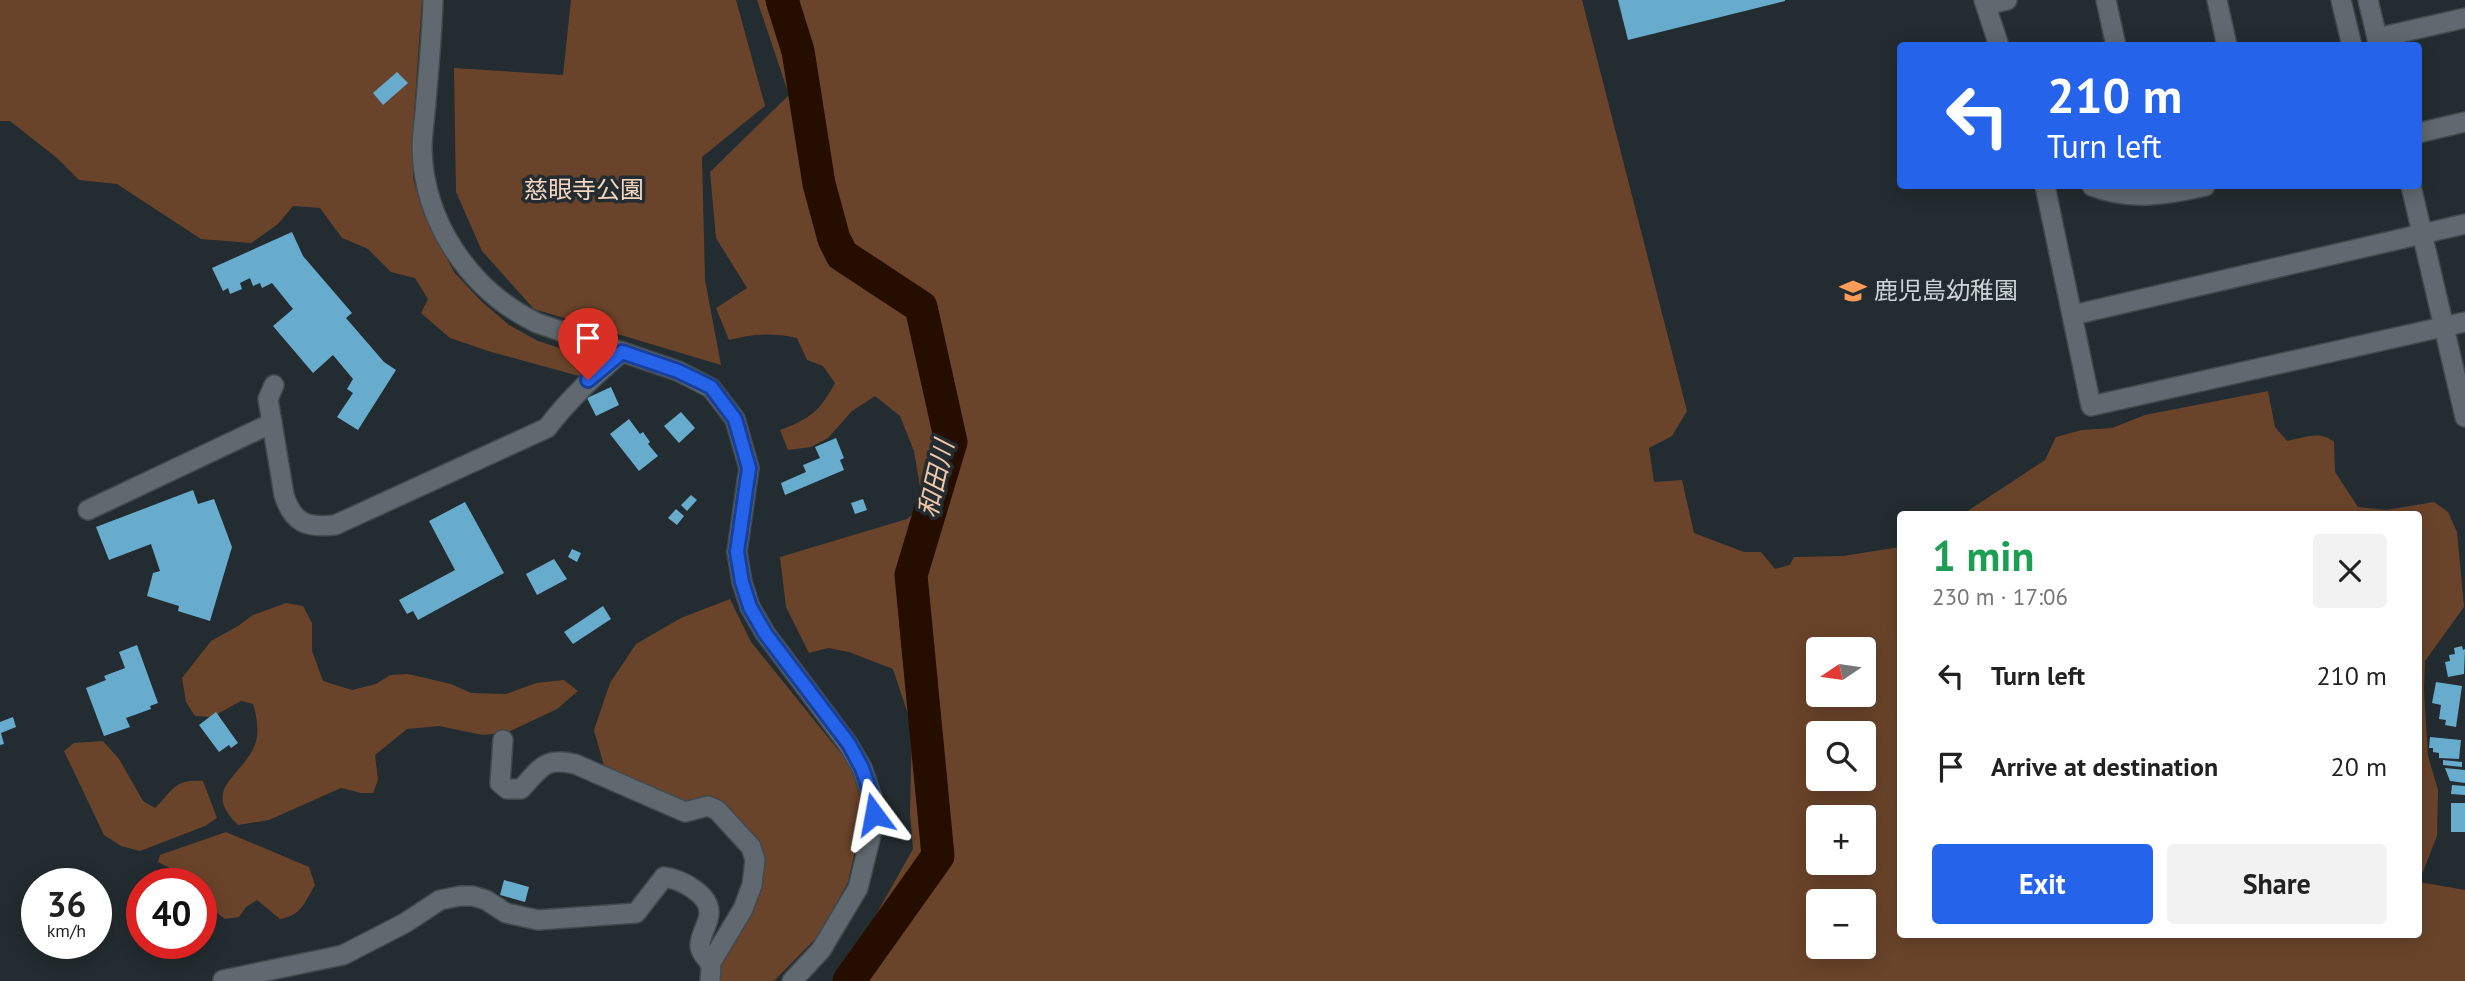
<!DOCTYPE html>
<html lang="en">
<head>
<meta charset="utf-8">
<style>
  :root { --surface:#fff; --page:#f2f2f2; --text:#222; --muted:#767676; --accent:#2563eb }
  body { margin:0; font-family:"PT Sans","Noto Sans JP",sans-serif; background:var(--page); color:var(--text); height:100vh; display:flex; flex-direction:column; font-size:26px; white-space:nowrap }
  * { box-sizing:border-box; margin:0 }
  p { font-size:23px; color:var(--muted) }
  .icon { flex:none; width:38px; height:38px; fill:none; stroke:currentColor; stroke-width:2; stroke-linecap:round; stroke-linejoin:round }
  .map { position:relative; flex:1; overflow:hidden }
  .details { position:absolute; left:1897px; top:511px; width:525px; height:427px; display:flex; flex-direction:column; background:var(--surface); border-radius:7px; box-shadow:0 4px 18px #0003 }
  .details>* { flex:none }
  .hud { position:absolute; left:1897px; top:42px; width:525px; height:147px; border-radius:7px; box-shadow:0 4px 18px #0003; background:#2563eb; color:#fff; overflow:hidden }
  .needle { width:46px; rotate:257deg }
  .buttons { position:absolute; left:1806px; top:637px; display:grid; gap:14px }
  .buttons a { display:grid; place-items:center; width:70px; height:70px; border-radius:7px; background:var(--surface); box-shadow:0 4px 18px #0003; font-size:35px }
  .speed { position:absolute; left:21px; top:868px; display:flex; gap:14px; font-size:35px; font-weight:700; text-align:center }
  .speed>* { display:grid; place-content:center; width:91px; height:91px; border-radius:50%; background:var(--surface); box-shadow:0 4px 18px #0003; line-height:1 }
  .speed small { font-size:18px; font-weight:400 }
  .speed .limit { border:10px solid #d22; background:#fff; color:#111 }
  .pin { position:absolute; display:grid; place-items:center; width:60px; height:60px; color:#fff; margin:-72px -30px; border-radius:50% 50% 50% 0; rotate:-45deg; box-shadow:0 0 7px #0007 }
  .pin .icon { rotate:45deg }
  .me { position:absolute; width:77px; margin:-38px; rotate:347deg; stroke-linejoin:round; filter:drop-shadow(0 0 5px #0008) }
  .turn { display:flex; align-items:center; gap:24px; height:147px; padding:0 35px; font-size:32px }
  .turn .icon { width:91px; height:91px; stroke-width:2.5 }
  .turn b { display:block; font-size:49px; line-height:60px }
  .round { display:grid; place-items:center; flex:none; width:74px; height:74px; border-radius:7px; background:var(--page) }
  .overview { display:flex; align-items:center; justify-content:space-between; height:119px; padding:0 35px }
  h1 { font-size:42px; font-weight:800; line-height:52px; color:#1e9e55 }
  .action { display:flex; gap:14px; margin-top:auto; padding:14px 35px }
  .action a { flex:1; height:80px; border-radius:7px; background:var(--accent); color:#fff; font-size:28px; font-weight:800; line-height:80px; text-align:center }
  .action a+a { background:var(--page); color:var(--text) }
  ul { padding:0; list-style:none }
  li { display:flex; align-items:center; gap:21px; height:91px; padding:0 35px }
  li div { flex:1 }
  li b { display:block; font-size:26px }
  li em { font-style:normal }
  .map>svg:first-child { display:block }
  .green { fill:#6a442a; fill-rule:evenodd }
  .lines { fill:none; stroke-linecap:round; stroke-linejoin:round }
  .river { stroke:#250d00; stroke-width:33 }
  .building { fill:#68accd }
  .minor-casing { stroke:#42494d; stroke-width:22 }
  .tertiary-casing { stroke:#42494d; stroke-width:22 }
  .minor { stroke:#60696f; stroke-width:19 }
  .tertiary { stroke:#60696f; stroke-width:19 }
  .route-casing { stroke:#184099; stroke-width:18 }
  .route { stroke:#2563eb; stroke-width:12 }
  .labels { text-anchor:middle; stroke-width:7; stroke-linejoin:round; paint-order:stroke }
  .park-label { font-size:24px; fill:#f8d7c2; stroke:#232c30 }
  .poi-label { font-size:24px; fill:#cdd3d6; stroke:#232c30; text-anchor:start }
  .water-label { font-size:26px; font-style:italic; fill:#f5c6a7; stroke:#232c30 }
</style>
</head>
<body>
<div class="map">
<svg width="2465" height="981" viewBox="0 0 2465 981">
  <rect width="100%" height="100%" fill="#232c30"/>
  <g class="green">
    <polygon points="0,0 422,0 413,129 413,179 424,215 454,272 481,301 509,325 538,341 578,354 586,368 579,376 488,351 450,338 421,313 428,299 415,278 391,272 368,249 342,238 320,208 293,206 278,224 251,243 201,239 117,184 79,180 57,158 10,121 0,121"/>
    <polygon points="571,0 736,0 765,106 702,157 705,280 721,365 534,309 482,251 456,192 454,68 563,75"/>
    <path d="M757,0h825l105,411 -15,25 -23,12 5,34 28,-2 12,53 50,19h17l14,17 15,-4 4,-8 49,-1 57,-9v387h518l1,-52 46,8v91h-1630l42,-68 36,-64 -3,-36 2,-87 -19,-57 -44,-17 -21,-4 -19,5 -23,-46 -6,-50 127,-38 16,-14 -9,-54 -14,-35 -25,-20 -23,15 -24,27 -17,9 -23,3 -8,-20c30,-11 40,-19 55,-47l-12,-17 -16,-6 -10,-22c-24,-6 -45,-4 -68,2l-13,-32 31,-20 -31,-50 -6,-66 79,-77zM1864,649v46h-46v-46zM1864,733v46h-46v-46zM1864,817v46h-46v-46zM1818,901h46v46h-46z"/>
    <path d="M2268,391l7,36 12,14c17,-3 33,-11 47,1l1,30 23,35 28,3 48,-8 14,10 9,20 7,75 -39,54 -1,30 4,65 10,34 -1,46 -18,46 -1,-368h-455l82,-54 11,-23 26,-7 30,-2 33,-13z"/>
    <polygon points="730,599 751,642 852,767 862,804 861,823 848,882 819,935 774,981 718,981 718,964 754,899 753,842 693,807 633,785 604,766 594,730 610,683 636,644 681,618"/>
    <path d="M286,603l17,3 9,17v28l11,30 29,9 24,-6 14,-9 18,-1 43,10 20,9 35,1 30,-11 28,-3 14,11 -21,18 -49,23 -25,3 -44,-9 -32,3 -32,26 3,25 -5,13h-12l-20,-5 -72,32 -31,5c-37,-36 2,-47 16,-78 6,-13 3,-30 -1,-43l-12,-3 -29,16 -17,-1 -9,-14 -4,-24 29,-37 27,-15 15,-11z"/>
    <path d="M103,741l16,18 24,42 12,7c19,-18 18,-29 48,-27l14,37 -12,8 -65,25 -19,-5 -17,-11 -40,-84 10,-8z"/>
    <path d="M226,832l83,35 6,18c-11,18 -13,30 -35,34l-23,-19 -11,7 -7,10 -14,2c-13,-9 -22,-19 -24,-35l-43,-22 2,-7z"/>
  </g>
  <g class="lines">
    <polyline class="river" points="782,0 798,51 819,184 834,239 842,255 921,307 951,442 911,575 938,856 849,981"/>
  </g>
  <g class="building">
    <polygon points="1618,0 1785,0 1785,1 1628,40"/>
    <polygon points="397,72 408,83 383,105 373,93"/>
    <polygon points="292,232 303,256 352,313 346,318 384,362 396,370 358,430 337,417 353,393 347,389 353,379 333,355 313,373 273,326 293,309 272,283 262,288 260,283 253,286 250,278 240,283 242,289 230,294 228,288 223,291 212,268"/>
    <polygon points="611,387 619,405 596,416 587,398"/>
    <polygon points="681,412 695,428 679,443 664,426"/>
    <polygon points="629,419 640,434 643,432 650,442 648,444 658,456 639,471 610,434"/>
    <polygon points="836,438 844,458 840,460 844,470 785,495 781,483 806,472 803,465 820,458 815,447"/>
    <polygon points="193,490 198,504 214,499 232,547 210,621 178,611 179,606 147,596 153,573 160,571 151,544 109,560 96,527"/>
    <polygon points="691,495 697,500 687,511 681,505"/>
    <polygon points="863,499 867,510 855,514 851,503"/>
    <polygon points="465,502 504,573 418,620 413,611 407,614 399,600 455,570 429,521"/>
    <polygon points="676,509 684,516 677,525 668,518"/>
    <polygon points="572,549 581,553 577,562 568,557"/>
    <polygon points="554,559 567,579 537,595 526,574"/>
    <polygon points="603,606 611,619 573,644 564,632"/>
    <polygon points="137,645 158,703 150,706 151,709 126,718 130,727 104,736 86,688 106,680 104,676 125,668 119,652"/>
    <polygon points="2462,646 2463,650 2465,649 2464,674 2448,677 2445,662 2450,661 2449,655 2455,654 2454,648"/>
    <polygon points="2436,682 2462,686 2456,727 2445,725 2446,720 2439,719 2441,705 2432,703"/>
    <polygon points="216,712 238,743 231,748 229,745 219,752 199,725"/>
    <polygon points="13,717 16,727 1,733 4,744 0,745 0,722"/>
    <polygon points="2430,737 2461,740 2459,759 2439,758 2439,753 2433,752 2433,748 2429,748"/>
    <polygon points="2443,760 2462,762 2462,767 2443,765"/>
    <polygon points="2445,768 2465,770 2465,783 2450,781"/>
    <polygon points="2452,785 2465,786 2465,795 2451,794"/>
    <rect x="2451" y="803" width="14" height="29"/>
    <polygon points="504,880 529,887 525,902 500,895"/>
  </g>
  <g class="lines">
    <g class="minor-casing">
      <g id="minor">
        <polyline points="2106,0 2116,46"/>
        <polyline points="2217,0 2227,46"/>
        <polyline points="2341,0 2352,46"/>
        <polyline points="2368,0 2379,46"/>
        <polyline points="1986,5 2007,0"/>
        <polyline points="2377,38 2465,18"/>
        <polyline points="2045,186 2091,406 2465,322"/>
        <polyline points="2411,186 2465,417"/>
        <polyline points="2073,315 2465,224"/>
        <path d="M274,385l-6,14 16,96c9,28 22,33 51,30l212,-97c22,-29 47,-52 75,-76"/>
        <polyline points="88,510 272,423"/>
        <path d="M503,740l-3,43 7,6h14c20,-21 23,-32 54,-25l110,48 23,-6 9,4 34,37 4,13 -3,25 -9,24 -33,55"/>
        <path d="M223,980l120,-25 62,-32 35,-23 20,-4h13l13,4 20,13 32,7 98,-7 28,-36c16,2 46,17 45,36 0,11 -9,21 -9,32 0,10 7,11 10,19 2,4 0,13 0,17"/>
      </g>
    </g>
    <g class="tertiary-casing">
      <g id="tertiary">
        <path d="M433,0c-1,34 -4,67 -7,101 -1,16 -4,32 -4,48 2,75 49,142 115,174l141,48 33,17 24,31 14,49 -12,84 5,30 8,25 15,26 83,111 14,24 10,29 2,17 -3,21 -13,53 -37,62 -29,31"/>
        <polyline points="1984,0 1999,46"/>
        <polyline points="2418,133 2465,122"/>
        <path d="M2092,186c37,15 75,9 113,0"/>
      </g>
    </g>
    <use href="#minor" class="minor"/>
    <use href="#tertiary" class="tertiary"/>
  </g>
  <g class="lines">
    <g class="route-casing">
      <polyline id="route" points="588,380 622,352 678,371 711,387 735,419 749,468 737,552 742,582 750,607 765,633 849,744 862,768 872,797 874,814"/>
    </g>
    <use href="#route" class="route"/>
  </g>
  <defs>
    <g id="school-bare" transform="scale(2.1)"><path d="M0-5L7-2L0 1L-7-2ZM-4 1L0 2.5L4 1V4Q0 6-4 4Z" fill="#fd9c56" stroke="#232c30" stroke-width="2.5" paint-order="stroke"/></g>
  </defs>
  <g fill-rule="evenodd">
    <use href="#school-bare" x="1853" y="291"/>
  </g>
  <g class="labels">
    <g class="park-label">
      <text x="584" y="198">慈眼寺公園</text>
    </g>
    <g class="poi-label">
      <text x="1874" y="299">鹿児島幼稚園</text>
    </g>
    <g class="water-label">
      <text transform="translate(936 479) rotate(-77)" y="9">和田川</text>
    </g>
  </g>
</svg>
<div class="buttons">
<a><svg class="needle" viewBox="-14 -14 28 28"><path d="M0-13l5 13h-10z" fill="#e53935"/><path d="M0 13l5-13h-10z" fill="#767676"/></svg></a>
<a><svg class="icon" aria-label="search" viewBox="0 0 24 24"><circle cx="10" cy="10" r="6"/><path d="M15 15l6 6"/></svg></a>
<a>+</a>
<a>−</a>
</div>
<div class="speed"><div>36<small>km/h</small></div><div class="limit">40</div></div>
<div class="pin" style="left:588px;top:380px;background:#d93025"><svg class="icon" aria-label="arrive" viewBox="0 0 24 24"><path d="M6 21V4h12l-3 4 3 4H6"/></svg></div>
<svg class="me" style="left:874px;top:814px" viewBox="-20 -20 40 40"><path d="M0-17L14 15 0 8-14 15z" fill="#2563eb" stroke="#fff" stroke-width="4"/></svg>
<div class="hud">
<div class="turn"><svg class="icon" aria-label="left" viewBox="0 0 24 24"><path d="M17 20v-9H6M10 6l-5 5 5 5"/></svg><div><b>210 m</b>Turn left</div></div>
</div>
<section class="details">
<div class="overview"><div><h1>1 min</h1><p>230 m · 17:06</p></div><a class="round"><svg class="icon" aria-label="close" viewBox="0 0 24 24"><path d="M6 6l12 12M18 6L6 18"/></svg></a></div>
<ul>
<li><svg class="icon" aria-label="left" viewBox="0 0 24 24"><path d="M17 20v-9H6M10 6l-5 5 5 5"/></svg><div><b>Turn left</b></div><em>210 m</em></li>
<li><svg class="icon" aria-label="arrive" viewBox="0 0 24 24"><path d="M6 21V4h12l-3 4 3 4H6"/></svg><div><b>Arrive at destination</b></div><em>20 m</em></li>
</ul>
<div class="action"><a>Exit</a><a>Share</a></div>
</section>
</div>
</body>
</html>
